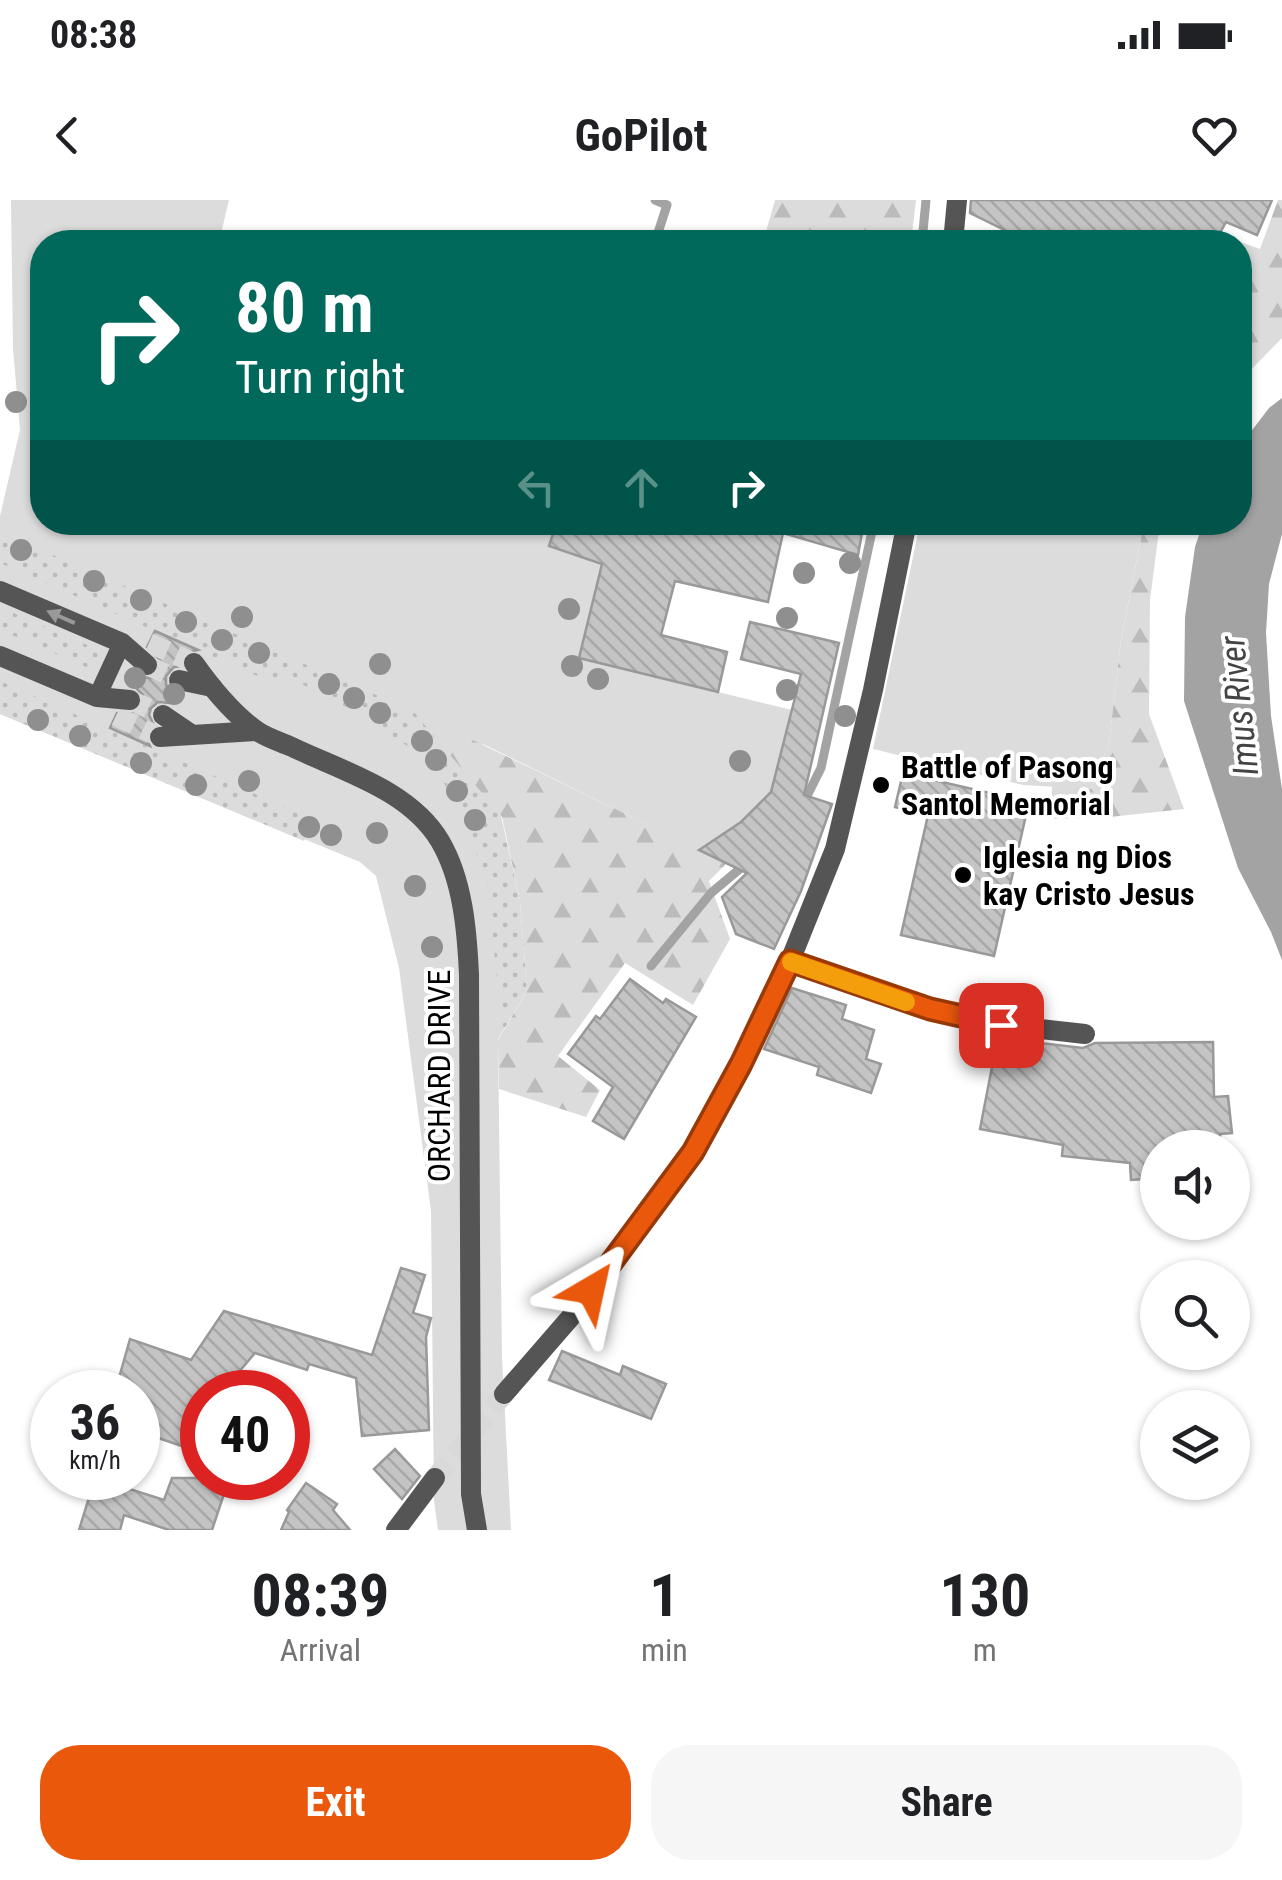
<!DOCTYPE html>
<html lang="en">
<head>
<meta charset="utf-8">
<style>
  :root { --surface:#fff; --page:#f6f6f6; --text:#202124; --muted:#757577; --accent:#ea580c }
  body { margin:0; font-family:"Roboto Condensed",sans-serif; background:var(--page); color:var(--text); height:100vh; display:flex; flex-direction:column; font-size:38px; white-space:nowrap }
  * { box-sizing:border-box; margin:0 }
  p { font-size:32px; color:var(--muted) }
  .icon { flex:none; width:55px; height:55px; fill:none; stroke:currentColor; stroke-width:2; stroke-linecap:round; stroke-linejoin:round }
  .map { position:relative; height:1330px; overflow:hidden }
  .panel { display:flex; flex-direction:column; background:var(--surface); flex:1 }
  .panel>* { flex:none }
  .top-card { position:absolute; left:30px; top:30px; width:1222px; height:305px; border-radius:40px; box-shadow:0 2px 8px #0004; background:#00695c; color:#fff; overflow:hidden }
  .tools { position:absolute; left:1140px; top:930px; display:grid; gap:20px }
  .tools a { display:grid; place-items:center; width:110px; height:110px; border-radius:50%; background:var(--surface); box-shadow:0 2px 8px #0004; font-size:50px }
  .speed { position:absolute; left:30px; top:1170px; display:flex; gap:20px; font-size:50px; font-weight:700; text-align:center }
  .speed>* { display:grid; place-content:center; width:130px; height:130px; border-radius:50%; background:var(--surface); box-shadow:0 2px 8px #0004; line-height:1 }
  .speed small { font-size:25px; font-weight:400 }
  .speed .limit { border:15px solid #d22; background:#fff; color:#111 }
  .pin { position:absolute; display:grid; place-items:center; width:85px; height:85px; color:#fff; margin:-42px; border-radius:20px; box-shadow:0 5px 15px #0006 }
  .me { position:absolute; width:110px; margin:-55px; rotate:36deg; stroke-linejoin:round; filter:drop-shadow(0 0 8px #0008) }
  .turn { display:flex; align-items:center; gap:35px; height:210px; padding:0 40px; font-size:45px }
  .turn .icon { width:130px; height:130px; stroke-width:2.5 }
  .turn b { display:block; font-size:70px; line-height:85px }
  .lanes { display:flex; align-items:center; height:95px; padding:0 40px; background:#0003; justify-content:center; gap:50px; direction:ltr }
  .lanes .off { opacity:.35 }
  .eta { display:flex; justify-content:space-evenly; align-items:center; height:170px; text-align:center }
  .eta b { font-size:60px; font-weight:700; line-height:70px }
  .action { display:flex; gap:20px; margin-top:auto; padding:20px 40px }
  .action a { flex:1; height:115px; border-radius:40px; background:var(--accent); color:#fff; font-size:40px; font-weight:700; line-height:115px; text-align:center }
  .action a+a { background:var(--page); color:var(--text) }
  .status { display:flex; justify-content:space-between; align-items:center; height:70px; padding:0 50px; background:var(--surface); direction:ltr }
  .status svg { height:28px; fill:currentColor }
  header { display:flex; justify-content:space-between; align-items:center; height:130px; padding:0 40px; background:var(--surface); font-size:45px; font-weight:700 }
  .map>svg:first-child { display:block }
  .grass { fill:#dcdcdc }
  .forest { fill:url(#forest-firs) }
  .garden { fill:url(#garden-dots) }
  .water { fill:#a3a3a3 }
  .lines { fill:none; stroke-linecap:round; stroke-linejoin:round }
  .stream { stroke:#a3a3a3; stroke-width:9 }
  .building { fill:url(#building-back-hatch); stroke:#999; stroke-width:2.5 }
  .tertiary-tunnel { stroke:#d9d9d9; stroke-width:20; stroke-dasharray:20 10; stroke-linecap:butt }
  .service { stroke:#555; stroke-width:18 }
  .minor { stroke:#555; stroke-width:20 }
  .tertiary { stroke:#555; stroke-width:20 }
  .tree { fill:#8f8f8f }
  .oneway { fill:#999 }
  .route-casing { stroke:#983908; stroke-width:25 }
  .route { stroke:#ea580c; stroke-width:18 }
  .slow { stroke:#f59e0b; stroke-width:18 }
  .poi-dot { fill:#000; stroke:#fff; stroke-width:4 }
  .labels { text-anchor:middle; stroke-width:8; stroke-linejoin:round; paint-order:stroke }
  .poi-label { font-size:32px; font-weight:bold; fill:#000; stroke:#fff; text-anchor:start }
  .street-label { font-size:32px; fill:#000; stroke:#fff }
  .water-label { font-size:35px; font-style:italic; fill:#444; stroke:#fff }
</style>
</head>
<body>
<div class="status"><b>08:38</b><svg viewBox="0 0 49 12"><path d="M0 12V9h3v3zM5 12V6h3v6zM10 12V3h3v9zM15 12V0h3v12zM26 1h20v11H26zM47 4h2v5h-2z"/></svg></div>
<header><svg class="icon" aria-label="back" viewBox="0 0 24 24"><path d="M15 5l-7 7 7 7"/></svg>GoPilot<svg class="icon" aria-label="heart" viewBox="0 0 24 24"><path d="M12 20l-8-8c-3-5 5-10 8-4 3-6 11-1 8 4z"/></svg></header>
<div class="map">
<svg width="1282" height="1330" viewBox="0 0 1282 1330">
  <defs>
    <pattern id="forest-firs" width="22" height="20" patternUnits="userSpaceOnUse" patternTransform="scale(2.5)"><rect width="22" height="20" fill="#dcdcdc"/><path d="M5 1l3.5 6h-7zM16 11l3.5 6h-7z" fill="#bbb"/></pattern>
    <pattern id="garden-dots" width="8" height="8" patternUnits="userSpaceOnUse" patternTransform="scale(2.5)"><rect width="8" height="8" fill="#dcdcdc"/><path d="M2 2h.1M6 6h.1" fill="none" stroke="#bbb" stroke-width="1.8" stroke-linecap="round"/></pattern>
    <pattern id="building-back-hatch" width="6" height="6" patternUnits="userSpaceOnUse" patternTransform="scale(2.5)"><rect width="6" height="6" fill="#c4c4c4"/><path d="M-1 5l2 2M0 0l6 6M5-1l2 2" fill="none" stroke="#a7a7a7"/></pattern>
  </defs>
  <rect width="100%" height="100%" fill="#fff"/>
  <g class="grass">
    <polygon points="11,0 229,0 219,42 42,42 42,322 557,323 549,346 602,364 579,458 792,510 771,592 741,622 699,650 483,544 520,701 498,840 502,1157 511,1330 438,1330 434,1301 431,1011 399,768 376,676 360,662 0,514 0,316 20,230 13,148"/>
    <polygon points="920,323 1144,323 1121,440 1109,543 1091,589 1023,585 873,549"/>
  </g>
  <g class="forest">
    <polygon points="775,0 916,0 911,42 763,42"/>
    <polygon points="1278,0 1282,0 1282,138 1240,181 1240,42 1226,42 1229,38 1260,49"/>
    <polygon points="1144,323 1160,323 1150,400 1149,514 1184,609 1101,618 1051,619 1052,586 1091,589 1109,543 1121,440"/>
    <polygon points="413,511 727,663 709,681 730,739 693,805 625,763 558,856 600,890 586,917 499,889 498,840 527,791 520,701 502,617"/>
  </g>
  <g class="garden">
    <polygon points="0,332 413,511 501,616 520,701 527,791 498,839 497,778 487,683 463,615 438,573 412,549 350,509 290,478 264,479 0,363"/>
    <polygon points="0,407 94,448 99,451 100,461 91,468 86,467 0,430"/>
    <polygon points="0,481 314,620 304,641 0,514"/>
  </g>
  <polygon class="water" points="1282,198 1282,334 1269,384 1266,433 1271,516 1282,589 1282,760 1271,732 1238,668 1184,501 1185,417 1195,347 1203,323 1240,322 1240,246 1269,208"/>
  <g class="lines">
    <g class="stream">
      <polyline points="655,42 667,5 655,0"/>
      <polyline points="922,42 926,0"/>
      <polyline points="803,604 821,568 874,322"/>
      <polyline points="651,766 711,693 748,662"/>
    </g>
  </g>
  <g class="building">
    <polygon points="971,0 1272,0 1257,35 1226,22 1215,42 1029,42 970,13"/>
    <polygon points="557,322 864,322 858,355 783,333 768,402 675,381 661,435 727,452 718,492 579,458 602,364 549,346"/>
    <polygon points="750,422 839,443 804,595 832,604 801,691 774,749 736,734 722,697 747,673 699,650 741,622 771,592 801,474 741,459"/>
    <polygon points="155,431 198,450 185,453 181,466 174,467 166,476 166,485 174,492 169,503 158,502 151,508 149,515 154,525 146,537 150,546 110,528 117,513 130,514 141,509 143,495 136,488 141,477 152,478 160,469 160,460 147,447"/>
    <polygon points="903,573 1029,602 994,756 901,735 928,615 895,607"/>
    <polygon points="630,779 663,803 666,799 696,817 624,939 593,921 613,887 568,854 596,816 600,819"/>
    <polygon points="792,788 846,805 842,819 874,830 866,859 881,864 871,893 817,875 819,867 764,849"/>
    <polygon points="1023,841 1083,848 1095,843 1213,842 1214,897 1228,896 1232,933 1220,934 1221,948 1158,948 1158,978 1131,980 1130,963 1062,956 1063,945 980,929 993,862 1021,867"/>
    <polygon points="401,1068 425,1075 413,1113 431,1118 426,1137 429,1230 362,1236 356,1178 309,1164 307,1170 255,1153 222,1192 202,1192 202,1253 138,1231 138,1192 115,1192 130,1139 191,1160 224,1111 372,1155"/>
    <polygon points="562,1151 620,1175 623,1166 666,1184 651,1219 549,1180"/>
    <polygon points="395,1249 420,1276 402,1299 374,1269"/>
    <polygon points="95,1278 164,1300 172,1278 202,1278 202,1283 225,1291 212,1330 169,1330 124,1315 120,1330 79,1330"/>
    <polygon points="306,1283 337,1304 333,1310 350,1330 281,1330 289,1312 287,1310"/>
  </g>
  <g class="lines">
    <g class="tertiary-tunnel">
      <polyline points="149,443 194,463"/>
      <polyline points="147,465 179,480"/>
      <polyline points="130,500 163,515"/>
      <polyline points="116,516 160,537"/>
      <polyline points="435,1278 504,1194"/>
    </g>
    <polyline class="service" points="97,497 122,443"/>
    <polyline class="minor" points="790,761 889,796 978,822 1085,834"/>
    <g class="tertiary">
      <polyline points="953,42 957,0"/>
      <polyline points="0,391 122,443 147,465"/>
      <polyline points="0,456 97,497 130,500"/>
      <path d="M194,463c17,24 39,51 63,68 10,7 24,11 35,16 50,24 118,43 148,94 23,39 27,90 29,134l2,519 6,36"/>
      <polyline points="179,480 212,487"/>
      <polyline points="163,515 191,534"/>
      <polyline points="160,537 257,531"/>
      <polyline points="504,1194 570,1118 693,952 741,865 790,761 835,649 873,490 907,322"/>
      <polyline points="396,1330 435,1278"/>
    </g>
  </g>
  <g class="tree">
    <circle cx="16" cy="202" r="11"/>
    <circle cx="21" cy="350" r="11"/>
    <circle cx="850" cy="363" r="11"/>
    <circle cx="804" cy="373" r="11"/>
    <circle cx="94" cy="381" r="11"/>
    <circle cx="141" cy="400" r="11"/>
    <circle cx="569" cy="409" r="11"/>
    <circle cx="242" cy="417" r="11"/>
    <circle cx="787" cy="418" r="11"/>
    <circle cx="186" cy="422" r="11"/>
    <circle cx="222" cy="440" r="11"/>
    <circle cx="259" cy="453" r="11"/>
    <circle cx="380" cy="464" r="11"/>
    <circle cx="572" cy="466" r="11"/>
    <circle cx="135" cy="478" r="11"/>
    <circle cx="598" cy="479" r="11"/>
    <circle cx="329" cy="484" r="11"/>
    <circle cx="787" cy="490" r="11"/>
    <circle cx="174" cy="494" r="11"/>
    <circle cx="354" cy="498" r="11"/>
    <circle cx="380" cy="513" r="11"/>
    <circle cx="845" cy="516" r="11"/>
    <circle cx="38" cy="520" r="11"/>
    <circle cx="80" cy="536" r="11"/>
    <circle cx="422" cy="541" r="11"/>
    <circle cx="436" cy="560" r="11"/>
    <circle cx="740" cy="561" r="11"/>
    <circle cx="141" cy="563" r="11"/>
    <circle cx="249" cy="581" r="11"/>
    <circle cx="196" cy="585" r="11"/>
    <circle cx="457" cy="591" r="11"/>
    <circle cx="475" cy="620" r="11"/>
    <circle cx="309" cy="627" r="11"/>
    <circle cx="377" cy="633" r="11"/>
    <circle cx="331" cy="635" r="11"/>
    <circle cx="415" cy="686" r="11"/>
    <circle cx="432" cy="747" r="11"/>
  </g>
  <defs><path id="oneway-solid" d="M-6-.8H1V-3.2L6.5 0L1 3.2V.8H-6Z" transform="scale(2.5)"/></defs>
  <use class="oneway" href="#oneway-solid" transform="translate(61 417) rotate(-156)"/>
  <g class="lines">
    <g class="route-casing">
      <polyline id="route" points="591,1090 693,952 741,864 790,761 930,809 1001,825"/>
    </g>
    <use href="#route" class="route"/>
    <polyline class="slow" points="791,762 906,802"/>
  </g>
  <g class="poi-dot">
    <circle cx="881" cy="585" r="10"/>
    <circle cx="963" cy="675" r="10"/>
  </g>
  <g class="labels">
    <g class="poi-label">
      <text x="901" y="578">Battle of Pasong<tspan x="901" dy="37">Santol Memorial</tspan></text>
      <text x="983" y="668">Iglesia ng Dios<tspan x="983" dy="37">kay Cristo Jesus</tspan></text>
    </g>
    <g class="street-label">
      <text transform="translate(439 876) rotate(-90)" y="11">ORCHARD DRIVE</text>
    </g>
    <g class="water-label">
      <text transform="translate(1239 506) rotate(-96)" y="12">Imus River</text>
    </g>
  </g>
</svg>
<div class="tools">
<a><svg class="icon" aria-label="sound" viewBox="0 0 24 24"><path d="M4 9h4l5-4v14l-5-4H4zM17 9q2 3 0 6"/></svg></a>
<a><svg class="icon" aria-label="search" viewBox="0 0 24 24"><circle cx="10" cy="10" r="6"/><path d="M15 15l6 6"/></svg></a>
<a><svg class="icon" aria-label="layers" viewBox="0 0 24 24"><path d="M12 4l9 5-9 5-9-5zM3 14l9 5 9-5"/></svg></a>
</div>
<div class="speed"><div>36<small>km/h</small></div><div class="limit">40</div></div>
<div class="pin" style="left:1001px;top:825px;background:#d93025"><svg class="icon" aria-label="arrive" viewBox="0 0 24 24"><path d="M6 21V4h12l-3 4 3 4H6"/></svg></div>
<svg class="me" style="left:591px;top:1090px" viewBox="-20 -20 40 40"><path d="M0-17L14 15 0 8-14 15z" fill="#ea580c" stroke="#fff" stroke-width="4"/></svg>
<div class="top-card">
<div class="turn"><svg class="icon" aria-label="right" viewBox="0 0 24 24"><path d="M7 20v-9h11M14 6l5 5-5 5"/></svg><div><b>80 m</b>Turn right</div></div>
<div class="lanes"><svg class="icon off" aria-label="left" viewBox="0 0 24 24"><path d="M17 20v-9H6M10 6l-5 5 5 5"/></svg><svg class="icon off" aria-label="ahead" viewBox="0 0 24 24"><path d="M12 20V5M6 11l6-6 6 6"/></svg><svg class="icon" aria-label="right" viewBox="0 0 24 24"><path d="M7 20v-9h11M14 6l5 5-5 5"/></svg></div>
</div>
</div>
<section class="panel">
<div class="eta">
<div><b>08:39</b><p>Arrival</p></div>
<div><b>1</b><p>min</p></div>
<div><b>130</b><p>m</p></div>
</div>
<div class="action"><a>Exit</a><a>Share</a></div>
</section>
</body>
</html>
